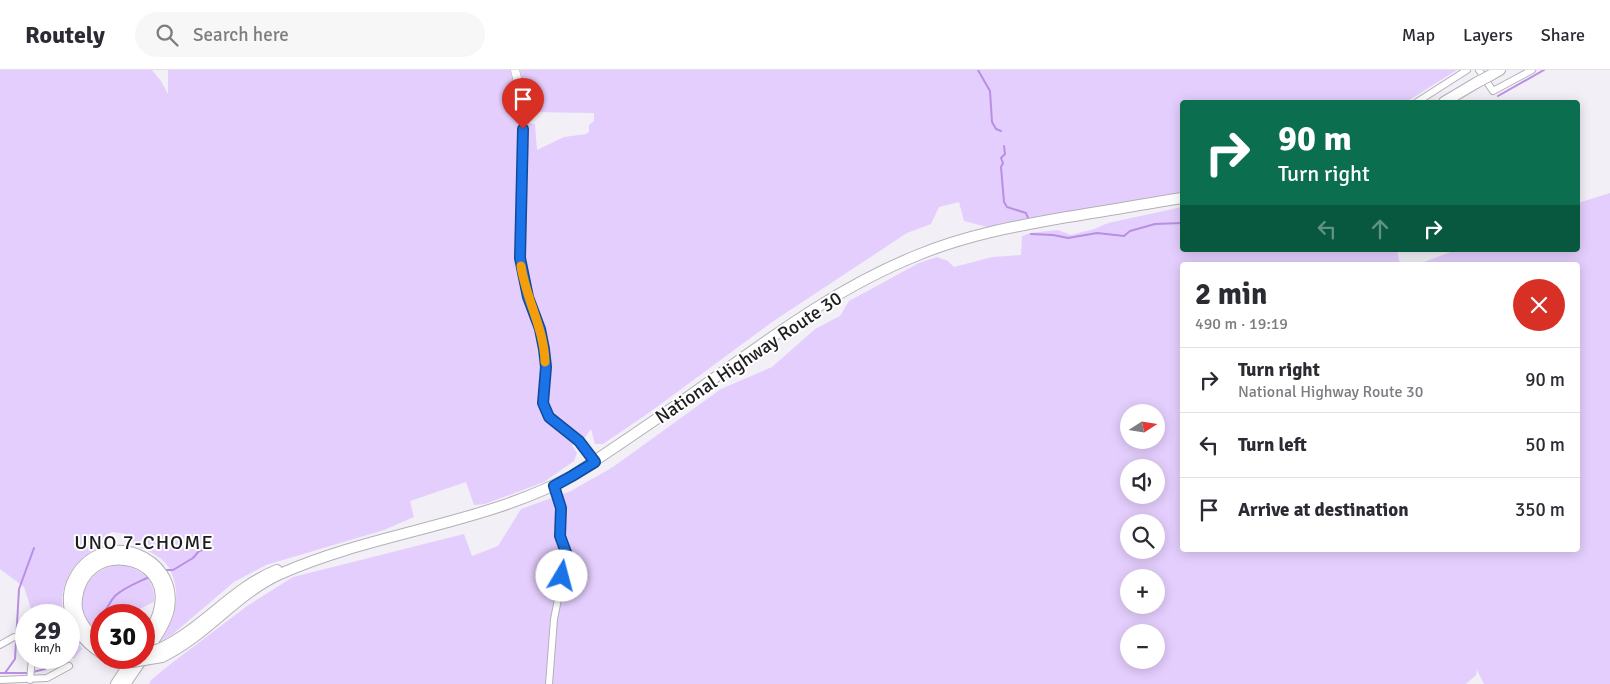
<!DOCTYPE html>
<html lang="en">
<head>
<meta charset="utf-8">
<style>
  :root { --surface:#fff; --page:#f7f7f7; --text:#2b2b33; --muted:#7c7c81; --line:#e1e1e2 }
  body { margin:0; font-family:Signika,sans-serif; background:var(--page); color:var(--text); height:100vh; display:flex; flex-direction:column; font-size:19px; white-space:nowrap }
  * { box-sizing:border-box; margin:0 }
  p { font-size:16px; color:var(--muted) }
  .icon { flex:none; width:28px; height:28px; fill:none; stroke:currentColor; stroke-width:2; stroke-linecap:round; stroke-linejoin:round }
  .map { position:relative; flex:1; overflow:hidden }
  .drawer { position:absolute; left:1180px; top:192px; width:400px; height:290px; display:flex; flex-direction:column; background:var(--surface); border-radius:5px; box-shadow:0 2px 12px #0003 }
  .drawer>* { flex:none }
  .hud { position:absolute; left:1180px; top:30px; width:400px; height:152px; border-radius:5px; box-shadow:0 2px 12px #0003; background:#0b6e4f; color:#fff; overflow:hidden }
  .needle { width:32px; rotate:78deg }
  .fabs { position:absolute; left:1120px; top:334px; display:grid; gap:10px }
  .fabs a { display:grid; place-items:center; width:45px; height:45px; border-radius:50%; background:var(--surface); box-shadow:0 2px 12px #0003; font-size:25px }
  .speed { position:absolute; left:15px; top:534px; display:flex; gap:10px; font-size:25px; font-weight:700; text-align:center }
  .speed>* { display:grid; place-content:center; width:65px; height:65px; border-radius:50%; background:var(--surface); box-shadow:0 2px 12px #0003; line-height:1 }
  .speed small { font-size:12px; font-weight:400 }
  .speed .limit { border:8px solid #d22; background:#fff; color:#111 }
  .pin { position:absolute; display:grid; place-items:center; width:42px; height:42px; color:#fff; margin:-51px -21px; border-radius:50% 50% 50% 0; rotate:-45deg; box-shadow:0 0 5px #0007 }
  .pin .icon { rotate:45deg }
  .me { position:absolute; width:55px; margin:-28px; rotate:8deg; stroke-linejoin:round; filter:drop-shadow(0 0 4px #0008) }
  .turn { display:flex; align-items:center; gap:18px; height:105px; padding:0 15px; font-size:22px }
  .turn .icon { width:65px; height:65px; stroke-width:2.5 }
  .turn b { display:block; font-size:35px; line-height:42px }
  .lanes { display:flex; align-items:center; height:48px; padding:0 15px; background:#0003; justify-content:center; gap:25px; direction:ltr }
  .lanes .off { opacity:.35 }
  .round { display:grid; place-items:center; flex:none; width:52px; height:52px; border-radius:26px; background:var(--page) }
  .headline { display:flex; align-items:center; justify-content:space-between; height:85px; padding:0 15px }
  h1 { font-size:30px; font-weight:800; line-height:38px }
  ul { padding:0; list-style:none }
  li { display:flex; align-items:center; gap:15px; height:65px; padding:0 15px; border-top:1px solid var(--line) }
  li div { flex:1 }
  li b { display:block; font-size:19px }
  li em { font-style:normal }
  header { display:flex; align-items:center; gap:30px; box-sizing:border-box; height:70px; padding:0 25px; background:var(--surface); border-bottom:1px solid var(--line) }
  header strong { font-size:24px }
  nav { display:flex; gap:28px; margin-inline-start:auto; font-size:18px }
  .search { width:350px; height:45px; background:var(--page); display:flex; align-items:center; gap:12px; box-sizing:border-box; padding:0 18px; border-radius:28px; color:var(--muted); font-size:19px }
  .map>svg:first-child { display:block }
  .green { fill:#e4cefd; fill-rule:evenodd }
  .lines { fill:none; stroke-linecap:round; stroke-linejoin:round }
  .stream { stroke:#b88fe2; stroke-width:2 }
  .minor-casing { stroke:#b3b0b8; stroke-width:8 }
  .tertiary-casing { stroke:#b3b0b8; stroke-width:9 }
  .trunk-casing { stroke:#b3b0b8; stroke-width:12 }
  .minor { stroke:#fff; stroke-width:6 }
  .tertiary { stroke:#fff; stroke-width:8 }
  .trunk { stroke:#fff; stroke-width:10 }
  .trunk-bridge-casing { stroke:#b3b0b8; stroke-width:12; stroke-linecap:butt }
  .trunk-bridge { stroke:#fff; stroke-width:10 }
  .route-casing { stroke:#114b97; stroke-width:12 }
  .route { stroke:#1a73e8; stroke-width:9 }
  .slow { stroke:#f59e0b; stroke-width:9 }
  .labels { text-anchor:middle; stroke-width:4; stroke-linejoin:round; paint-order:stroke }
  .street-label { font-size:19px; fill:#1d1c1f; stroke:#fefefe }
  .neighbourhood-label { font-size:20px; letter-spacing:1px; fill:#1d1c1f; stroke:#fefefe }
</style>
</head>
<body>
<header>
<strong>Routely</strong>
<div class="search"><svg class="icon" aria-label="search" viewBox="0 0 24 24"><circle cx="10" cy="10" r="6"/><path d="M15 15l6 6"/></svg>Search here</div>
<nav><a>Map</a><a>Layers</a><a>Share</a></nav>
</header>
<div class="map">
<svg width="1610" height="614" viewBox="0 0 1610 614">
  <rect width="100%" height="100%" fill="#f3eff7"/>
  <g class="green">
    <path d="M0,0h152l9,11 7,13v-24h1289l-51,32h-224v90l-195,35 -23,-6 -5,-19 -20,5 -8,17 -24,9 -135,89 -122,90 -47,32h-8l-4,-15 -7,10 -12,6 5,8 -3,8 -30,21 -59,22 -11,1 -8,-23 -56,19 4,16 -30,13 -118,35 -32,17 -61,52 -12,7c4,-8 10,-17 12,-25 7,-20 3,-49 -16,-60 -16,-10 -20,-6 -31,-22l-14,-2 -5,3v12c-5,1 -11,2 -15,4 -22,13 -35,40 -28,64h-31l-9,-28 -24,-18zM528,42l66,1v8l-5,4v7l-3,2 -22,3 -27,13 -2,-26 -7,-1z"/>
    <path d="M1610,123v491h-126l-7,-14 -1,5 -10,9h-1317l2,-4 17,-14 79,-60 46,-29 171,-43 8,22 26,-10 23,-37 50,-18 42,-24 108,-78 51,-22 43,-38 25,-13 9,-15 70,-38 18,-6 11,4 6,6 38,-10 29,-2 1,-19 8,-3 28,-3 13,5 23,-6 14,-6 74,-16v43h215l3,15h-218v285h396v-285h-162l40,-15h122v-47zM1129,342h27v28h-27zM1129,398h27v27h-27zM1129,452h27v28h-27zM1129,508h27v27h-27zM1129,562h27v28h-27z"/>
    <path d="M119,494c21,5 37,14 35,38l-21,10 -1,3h-31v21c-32,-28 -22,-63 18,-72z"/>
    <polygon points="69,557 82,579 74,589 69,585"/>
  </g>
  <g class="lines">
    <g class="stream">
      <polyline points="978,0 990,21 992,52 996,59 1001,61"/>
      <polyline points="1498,26 1544,0"/>
      <polyline points="1004,76 1005,84 1001,88 1003,93 1001,97 1004,132 1007,137 1026,143 1028,148"/>
      <polyline points="1031,164 1053,165 1068,168 1097,163 1124,166 1130,161 1155,154 1182,153"/>
      <polyline points="164,500 173,500 193,488 199,481 206,479"/>
      <path d="M101,545c8,-7 8,-13 14,-19 9,-9 24,-14 36,-20"/>
      <polyline points="91,559 101,545"/>
      <polyline points="69,578 82,571"/>
      <polyline points="33,602 45,599 63,588"/>
      <polyline points="0,603 28,603"/>
      <polyline points="5,603 15,589 19,519 34,478"/>
    </g>
    <g class="minor-casing">
      <g id="minor">
        <polyline points="1479,0 1493,21 1532,0"/>
        <polyline points="1417,32 1467,0"/>
        <polyline points="0,575 14,567 26,568"/>
        <polyline points="0,610 47,608 69,596"/>
        <polyline points="30,610 32,588"/>
        <polyline points="549,614 554,549 567,485 560,466 561,438 554,416"/>
      </g>
    </g>
    <g class="tertiary-casing">
      <polyline id="tertiary" points="515,0 521,24 524,48 519,188 527,227 539,259 544,279 546,297 543,333 549,347 579,371 595,392"/>
    </g>
    <g class="trunk-casing">
      <g id="trunk">
        <polyline points="1491,5 1500,0"/>
        <polyline points="1444,32 1476,13"/>
        <path d="M101,574c-13,-11 -27,-28 -24,-46 8,-59 93,-45 83,8 -2,13 -9,24 -16,35"/>
        <path d="M159,579c44,-20 73,-61 118,-79"/>
        <path d="M101,583c-17,-11 -31,-28 -32,-49 -1,-10 2,-21 7,-29 29,-47 102,-20 93,34 -4,17 -16,32 -25,47"/>
        <path d="M162,587c45,-22 74,-63 118,-83 94,-42 201,-49 292,-98 45,-30 90,-60 134,-92 67,-48 134,-98 212,-129 48,-20 98,-29 149,-38 39,-6 77,-13 115,-19"/>
        <polyline points="116,614 133,588"/>
        <polyline points="125,614 143,588"/>
      </g>
    </g>
    <use href="#minor" class="minor"/>
    <use href="#tertiary" class="tertiary"/>
    <use href="#trunk" class="trunk"/>
    <g class="trunk-bridge-casing">
      <g id="trunk-bridge">
        <polyline points="1476,13 1491,5"/>
        <polyline points="144,583 159,579"/>
        <polyline points="110,588 132,592 162,587"/>
      </g>
    </g>
    <use href="#trunk-bridge" class="trunk-bridge"/>
  </g>
  <g class="lines">
    <g class="route-casing">
      <polyline id="route" points="523,59 520,188 528,227 540,259 544,279 546,297 543,333 549,347 579,371 595,392 572,406 554,416 561,438 560,466 567,485 562,506"/>
    </g>
    <use href="#route" class="route"/>
    <path class="slow" d="M521,196c5,33 23,62 24,96"/>
  </g>
  <g class="labels">
    <g class="street-label">
      <text transform="translate(748 287) rotate(-34)" y="7">National Highway Route 30</text>
    </g>
    <g class="neighbourhood-label">
      <text x="144" y="479">UNO 7-CHOME</text>
    </g>
  </g>
</svg>
<div class="fabs">
<a><svg class="needle" viewBox="-14 -14 28 28"><path d="M0-13l5 13h-10z" fill="#e53935"/><path d="M0 13l5-13h-10z" fill="#7c7c81"/></svg></a>
<a><svg class="icon" aria-label="sound" viewBox="0 0 24 24"><path d="M4 9h4l5-4v14l-5-4H4zM17 9q2 3 0 6"/></svg></a>
<a><svg class="icon" aria-label="search" viewBox="0 0 24 24"><circle cx="10" cy="10" r="6"/><path d="M15 15l6 6"/></svg></a>
<a>+</a>
<a>−</a>
</div>
<div class="speed"><div>29<small>km/h</small></div><div class="limit">30</div></div>
<div class="pin" style="left:523px;top:59px;background:#d93025"><svg class="icon" aria-label="arrive" viewBox="0 0 24 24"><path d="M6 21V4h12l-3 4 3 4H6"/></svg></div>
<svg class="me" style="left:562px;top:506px" viewBox="-20 -20 40 40"><circle r="19" fill="#fff"/><path d="M0-13L10 11 0 6-10 11z" fill="#1a73e8"/></svg>
<div class="hud">
<div class="turn"><svg class="icon" aria-label="right" viewBox="0 0 24 24"><path d="M7 20v-9h11M14 6l5 5-5 5"/></svg><div><b>90 m</b>Turn right</div></div>
<div class="lanes"><svg class="icon off" aria-label="left" viewBox="0 0 24 24"><path d="M17 20v-9H6M10 6l-5 5 5 5"/></svg><svg class="icon off" aria-label="ahead" viewBox="0 0 24 24"><path d="M12 20V5M6 11l6-6 6 6"/></svg><svg class="icon" aria-label="right" viewBox="0 0 24 24"><path d="M7 20v-9h11M14 6l5 5-5 5"/></svg></div>
</div>
<section class="drawer">
<div class="headline"><div><h1>2 min</h1><p>490 m · 19:19</p></div><a class="round" style="background:#d93025;color:#fff"><svg class="icon" aria-label="close" viewBox="0 0 24 24"><path d="M6 6l12 12M18 6L6 18"/></svg></a></div>
<ul>
<li><svg class="icon" aria-label="right" viewBox="0 0 24 24"><path d="M7 20v-9h11M14 6l5 5-5 5"/></svg><div><b>Turn right</b><p>National Highway Route 30</p></div><em>90 m</em></li>
<li><svg class="icon" aria-label="left" viewBox="0 0 24 24"><path d="M17 20v-9H6M10 6l-5 5 5 5"/></svg><div><b>Turn left</b></div><em>50 m</em></li>
<li><svg class="icon" aria-label="arrive" viewBox="0 0 24 24"><path d="M6 21V4h12l-3 4 3 4H6"/></svg><div><b>Arrive at destination</b></div><em>350 m</em></li>
</ul>
</section>
</div>
</body>
</html>
